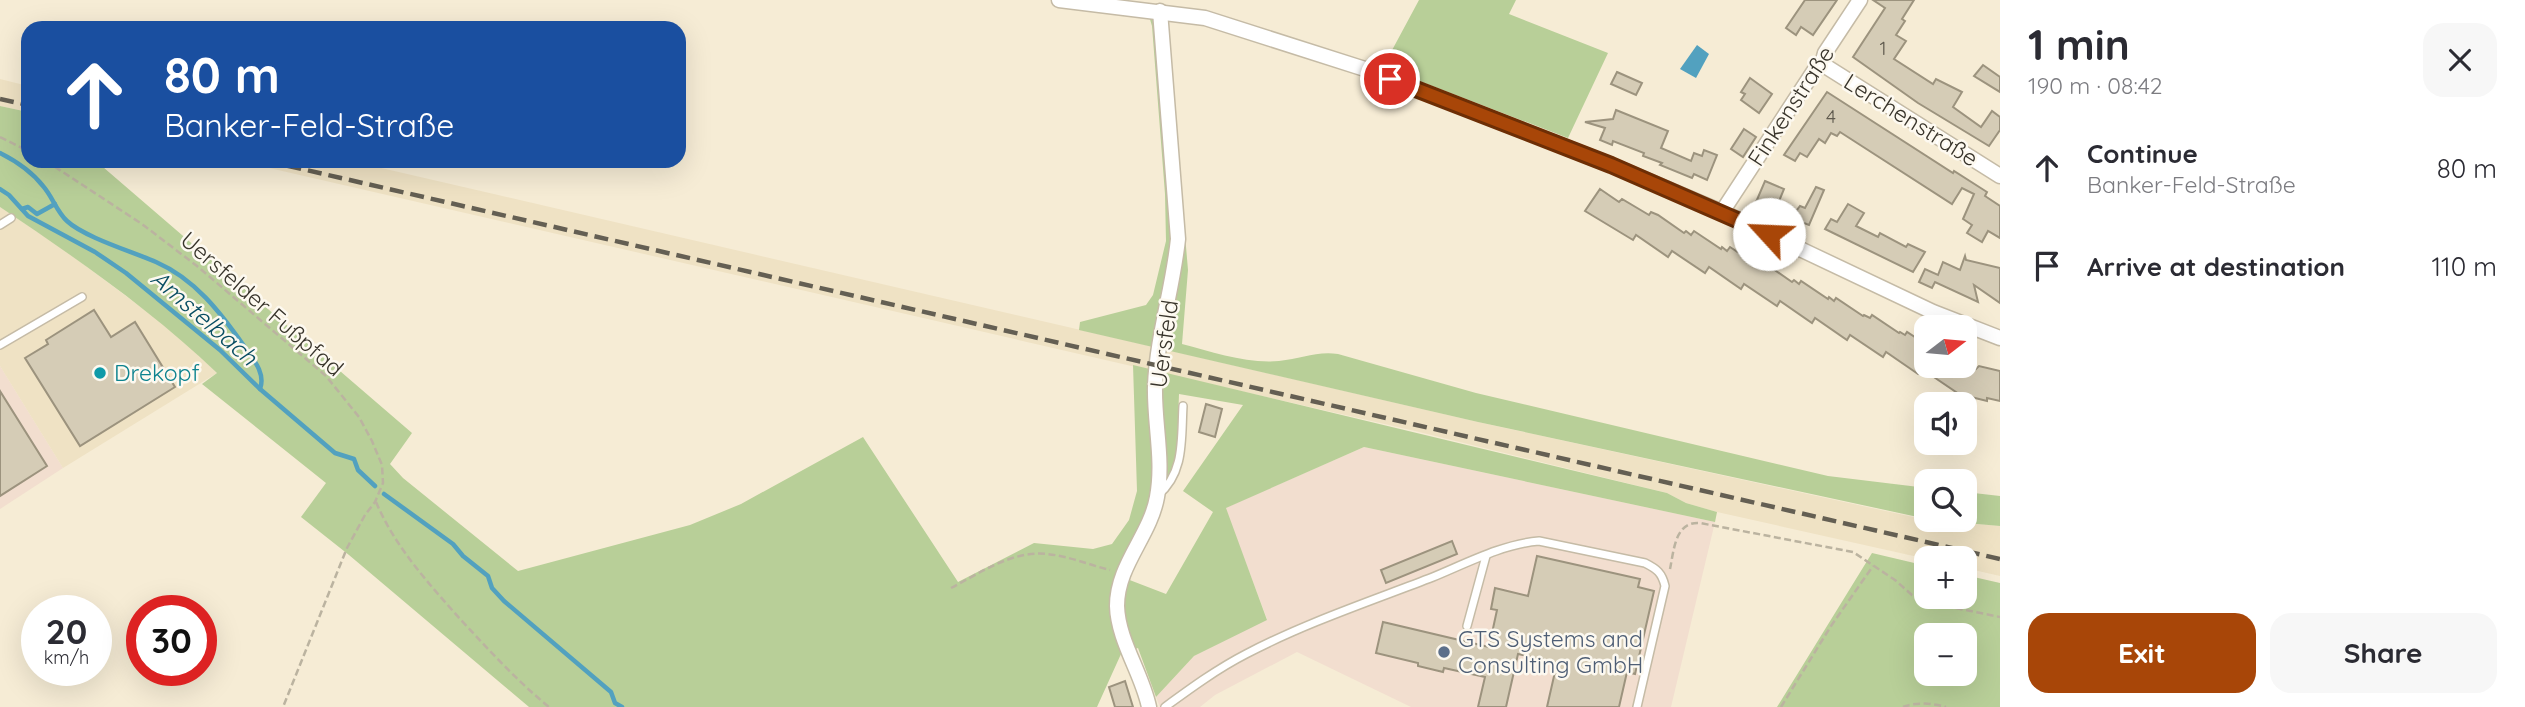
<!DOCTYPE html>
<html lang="en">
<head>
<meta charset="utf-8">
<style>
  :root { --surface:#fff; --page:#f7f7f7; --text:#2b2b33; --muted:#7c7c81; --accent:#a84608 }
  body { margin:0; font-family:Quicksand,sans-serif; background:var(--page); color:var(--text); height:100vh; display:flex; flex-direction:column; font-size:26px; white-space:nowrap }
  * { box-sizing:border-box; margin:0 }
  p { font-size:23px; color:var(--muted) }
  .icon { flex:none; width:38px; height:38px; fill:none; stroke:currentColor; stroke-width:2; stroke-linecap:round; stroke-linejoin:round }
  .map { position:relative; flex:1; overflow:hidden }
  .panel { display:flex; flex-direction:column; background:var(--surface); width:525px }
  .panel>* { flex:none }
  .banner { position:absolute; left:21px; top:21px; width:665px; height:147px; border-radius:21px; box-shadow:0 7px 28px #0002; background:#1a4fa0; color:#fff; overflow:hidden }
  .needle { width:46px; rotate:74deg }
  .controls { position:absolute; left:1914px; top:315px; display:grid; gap:14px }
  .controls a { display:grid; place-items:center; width:63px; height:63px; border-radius:14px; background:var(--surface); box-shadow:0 7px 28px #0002; font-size:35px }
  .speed { position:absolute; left:21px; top:595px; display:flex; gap:14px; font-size:35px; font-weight:700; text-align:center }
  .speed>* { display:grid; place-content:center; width:91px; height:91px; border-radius:50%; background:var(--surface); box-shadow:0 7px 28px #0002; line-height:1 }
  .speed small { font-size:18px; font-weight:400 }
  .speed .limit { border:10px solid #d22; background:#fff; color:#111 }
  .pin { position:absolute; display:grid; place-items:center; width:60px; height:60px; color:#fff; margin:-30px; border:4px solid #fff; border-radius:50%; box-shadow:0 2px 7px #0007 }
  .me { position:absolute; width:77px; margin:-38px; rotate:295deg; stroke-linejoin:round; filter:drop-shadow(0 0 5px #0008) }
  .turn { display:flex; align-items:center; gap:24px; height:147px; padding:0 28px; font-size:32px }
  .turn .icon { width:91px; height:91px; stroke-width:2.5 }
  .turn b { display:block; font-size:49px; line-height:60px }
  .round { display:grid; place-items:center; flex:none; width:74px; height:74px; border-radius:21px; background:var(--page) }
  .overview { display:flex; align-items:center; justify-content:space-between; height:119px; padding:0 28px }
  h1 { font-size:42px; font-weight:700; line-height:52px }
  .cta { display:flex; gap:14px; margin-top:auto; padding:14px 28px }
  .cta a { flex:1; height:80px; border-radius:21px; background:var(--accent); color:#fff; font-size:28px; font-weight:700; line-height:80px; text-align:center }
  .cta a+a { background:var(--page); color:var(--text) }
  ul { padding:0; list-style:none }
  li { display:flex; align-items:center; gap:21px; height:98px; padding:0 28px }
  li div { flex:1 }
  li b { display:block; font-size:26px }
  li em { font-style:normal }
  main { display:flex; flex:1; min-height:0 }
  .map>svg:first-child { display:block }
  .commercial { fill:#f2decf }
  .built { fill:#efe2c4 }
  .green { fill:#b8cf98; fill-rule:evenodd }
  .water { fill:#52a1bf }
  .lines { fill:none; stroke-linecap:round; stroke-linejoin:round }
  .stream { stroke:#52a1bf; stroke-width:4.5 }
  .building { fill:#d5ccb6; stroke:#9c937e; stroke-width:2 }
  .lane-casing { stroke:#c5bba6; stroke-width:10 }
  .street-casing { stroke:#c5bba6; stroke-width:17 }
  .path { stroke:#bbb3a0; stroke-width:2.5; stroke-dasharray:7 3.5; stroke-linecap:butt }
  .lane { stroke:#fff; stroke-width:7 }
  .street { stroke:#fff; stroke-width:14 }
  .rail { stroke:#645f53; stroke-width:4.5; stroke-dasharray:14 7; stroke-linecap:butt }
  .route-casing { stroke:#6d2e05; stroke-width:18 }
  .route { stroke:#a84608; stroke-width:12 }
  .culture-dot { fill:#0f9aa8; stroke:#fdf9f0; stroke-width:2.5 }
  .service-dot { fill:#5c6f8a; stroke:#fdf9f0; stroke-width:2.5 }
  .labels { text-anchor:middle; stroke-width:5; stroke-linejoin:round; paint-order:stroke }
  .number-label { font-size:19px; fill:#5f5a4e }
  .street-label { font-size:23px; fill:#38342b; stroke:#fdf9f0 }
  .culture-label { font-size:23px; fill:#0d838f; stroke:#fdf9f0; text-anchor:start }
  .service-label { font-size:23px; fill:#4e5e75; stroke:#fdf9f0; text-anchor:start }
  .water-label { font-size:24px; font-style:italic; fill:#094e63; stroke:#fdf9f0 }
</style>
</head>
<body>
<main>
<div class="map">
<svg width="2000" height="707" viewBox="0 0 2000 707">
  <rect width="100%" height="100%" fill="#f6ecd5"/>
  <g class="commercial">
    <polygon points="0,366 63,468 0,509"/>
    <polygon points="1364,447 1715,522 1671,707 1411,707 1297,652 1215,695 1200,707 1160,707 1156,697 1194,656 1267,619 1225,508"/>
  </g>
  <g class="built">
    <polygon points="0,79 28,86 28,112 0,106"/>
    <polygon points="239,161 351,161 1478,422 1927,520 2000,526 2000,576 1965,568 1965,558 1927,559 1717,512 1686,503 1667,493 1415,431"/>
    <polygon points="0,207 63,249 174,332 217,373 63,468 0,366"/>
  </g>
  <g class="green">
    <polygon points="1419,0 1516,0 1509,14 1608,53 1568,138 1383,67"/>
    <path d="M1149,16l18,7 21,247 -6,74c31,8 65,20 97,17 22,-2 37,-10 59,-7l138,39 352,83 99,12v31l-449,-97 -399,-92 1,-8 66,-17 7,-10 13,-54 -1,-47 -13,-168z"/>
    <path d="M0,106l28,6v49h68l316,272 -22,31 13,14 115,93 172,-46 51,-21 122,-67 95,145 76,-39 59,6 19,-5 17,-24 8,-29 -4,-126 534,128 19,10 31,9 -2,10 -351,-75 -138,61 41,112 -73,36 -38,41 -18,-49 -17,6 -24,53h-568l-180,-152 -48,-38 25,-34 -124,-99 15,-11c-67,-64 -141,-115 -217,-166zM1179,394l64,11 -60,86 30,21 -47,82 -39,-15 34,-69 4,-24 9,-19 3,-16z"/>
    <polygon points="1965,492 2000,496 2000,526 1931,520 1965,520"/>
    <path d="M1872,553l55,13v31h38v-22l35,8v124h-223zM1927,635h38v39h-38z"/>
  </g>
  <polygon class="water" points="1697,45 1709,54 1696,78 1680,69"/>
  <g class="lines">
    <g class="stream">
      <path d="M0,153c16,8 32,19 43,33 9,10 14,26 24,35 17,16 66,31 89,41 39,17 64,50 88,84 9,13 22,27 16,43"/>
      <polyline points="0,189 9,195 28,216 95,252 126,273 220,350 260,389 335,453 354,459 358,470 375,486"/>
      <polyline points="22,209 28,207 37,214 55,204"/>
      <polyline points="384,494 453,544 463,556 488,576 492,588 504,601 611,692 615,703 622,707"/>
    </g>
  </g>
  <g class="building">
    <polygon points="1805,0 1837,0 1813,35 1801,27 1796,35 1786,28"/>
    <polygon points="1873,0 1914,0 1902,19 1905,21 1896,35 1906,41 1894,59 1933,84 1936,79 1962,92 1953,107 1981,127 1992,111 2000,117 2000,130 1989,146 1918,103 1853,57 1885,8"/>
    <polygon points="1983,65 2000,77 2000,92 1974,76"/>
    <polygon points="1617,72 1642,83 1636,95 1611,84"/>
    <polygon points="1750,78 1772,94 1759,113 1741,100 1745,94 1741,92"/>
    <polygon points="1827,92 1953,173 1954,171 1987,192 1985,196 2000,206 2000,238 1988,231 1982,242 1967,233 1972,225 1963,219 1974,194 1962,188 1952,204 1840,132 1837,136 1831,133 1825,143 1819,139 1807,157 1800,153 1795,161 1784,155"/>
    <polygon points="1616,110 1668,131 1661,148 1691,161 1694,153 1702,156 1704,150 1717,155 1707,180 1694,174 1692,178 1660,165 1662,163 1643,156 1644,153 1613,141 1612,145 1600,140 1605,128 1585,122 1613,119"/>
    <polygon points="1744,129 1756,137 1743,157 1731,149"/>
    <polygon points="1765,181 1784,189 1775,211 1756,202"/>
    <polygon points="1816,187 1824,190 1809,225 1791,218 1800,206 1805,208"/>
    <polygon points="1600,189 1619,202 1622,199 1649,215 1651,212 1658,215 1684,233 1686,231 1691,235 1694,231 1721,249 1722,247 1727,251 1730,247 1757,265 1758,263 1764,267 1766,264 1792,282 1794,280 1799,284 1801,281 1828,299 1829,297 1834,301 1836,298 1863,316 1864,315 1870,318 1872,315 1899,333 1900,332 1905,335 1907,332 1927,345 1927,366 1971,366 1976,369 1979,366 2000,371 2000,401 1987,398 1987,401 1959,394 1922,369 1918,374 1886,352 1883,357 1850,335 1847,340 1815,318 1812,323 1780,301 1777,306 1744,284 1741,289 1709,267 1705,273 1672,251 1668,257 1636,235 1633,240 1585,211"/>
    <polygon points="1848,204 1864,213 1856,226 1878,237 1880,233 1906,247 1908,244 1925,252 1913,272 1825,229 1831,219 1837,222"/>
    <polygon points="1965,256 1966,260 2000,268 2000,303 1974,285 1978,302 1935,282 1932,288 1919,282 1925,269 1938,275 1943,262 1960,270"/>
    <polygon points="94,310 111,337 135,322 175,387 80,446 25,358 48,344 46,340"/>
    <polygon points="0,391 47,466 0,496"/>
    <polygon points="1206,404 1222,409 1215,437 1199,432"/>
    <polygon points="1452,541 1457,554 1386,583 1381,570"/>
    <polygon points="1537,556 1640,579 1638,587 1654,591 1635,674 1627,672 1619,707 1547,707 1557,663 1518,654 1506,707 1478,707 1485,677 1444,668 1443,672 1418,666 1418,663 1376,653 1383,622 1489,647 1497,610 1491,609 1495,588 1528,596"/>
    <polygon points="1125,681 1133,707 1115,707 1109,687"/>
  </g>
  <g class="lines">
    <g class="lane-casing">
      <g id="lane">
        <polyline points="0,225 11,218"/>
        <polyline points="0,345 82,297"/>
        <path d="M1158,495c27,-22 23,-57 25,-89"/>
        <polyline points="1467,626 1486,556"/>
        <path d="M1165,707c26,-19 52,-38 81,-53 59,-31 125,-53 187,-77 34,-14 70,-33 106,-36l106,22c12,6 17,10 20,23l-28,121"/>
      </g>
    </g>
    <g class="street-casing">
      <g id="street">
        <polyline points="1059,0 1205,18 1368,70 1611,165 1722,212 1933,312 2000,338"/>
        <polyline points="1822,64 2000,176"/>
        <polyline points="1722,212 1814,71 1822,64 1825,53 1860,0"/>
        <path d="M1149,707c-7,-34 -31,-66 -32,-101 0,-41 33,-70 40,-109 7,-37 -3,-74 -2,-111 2,-50 18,-98 23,-147l-18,-228"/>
      </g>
    </g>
    <g class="path">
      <polyline points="0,137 28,151"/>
      <polyline points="46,161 142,224 197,266 326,376 359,417 372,441 382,465 383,483 375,502 365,515 347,548 283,707"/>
      <path d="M376,502c19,45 53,82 85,118 28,30 55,60 88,87"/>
      <path d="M1670,569c4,-19 5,-48 30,-46l153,29 42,28 17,15 24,9 64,13"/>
      <path d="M951,588c29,-15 62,-38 96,-34 21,2 43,11 63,16"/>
      <polyline points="1781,707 1831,626 1873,566"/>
      <path d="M1903,707c12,-5 30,-4 43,0"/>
    </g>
    <use href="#lane" class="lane"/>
    <use href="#street" class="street"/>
    <g class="rail">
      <polyline points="0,99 28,105"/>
      <polyline points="267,161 2000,559"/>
    </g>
  </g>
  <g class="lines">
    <g class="route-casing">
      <polyline id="route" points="1390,79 1611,165 1769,234"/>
    </g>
    <use href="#route" class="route"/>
  </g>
  <circle class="culture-dot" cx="100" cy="373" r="7"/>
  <circle class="service-dot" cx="1444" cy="652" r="7"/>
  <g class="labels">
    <g class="number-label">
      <text x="1883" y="55">1</text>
      <text x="1831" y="123">4</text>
    </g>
    <g class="street-label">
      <text transform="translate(1791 106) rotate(-57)" y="8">Finkenstraße</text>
      <text transform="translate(1911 120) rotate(32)" y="8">Lerchenstraße</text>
      <text transform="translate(262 304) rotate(41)" y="8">Uersfelder Fußpfad</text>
      <text transform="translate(1164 344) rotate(-82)" y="8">Uersfeld</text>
    </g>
    <g class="culture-label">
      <text x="114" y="381">Drekopf</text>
    </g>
    <g class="service-label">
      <text x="1458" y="647">GTS Systems and<tspan x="1458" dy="26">Consulting GmbH</tspan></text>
    </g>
    <g class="water-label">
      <text transform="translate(204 318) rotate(41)" y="8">Amstelbach</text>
    </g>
  </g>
</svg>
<div class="controls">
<a><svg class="needle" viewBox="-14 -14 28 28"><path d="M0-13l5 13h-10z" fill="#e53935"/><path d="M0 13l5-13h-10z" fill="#7c7c81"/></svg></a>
<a><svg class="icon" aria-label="sound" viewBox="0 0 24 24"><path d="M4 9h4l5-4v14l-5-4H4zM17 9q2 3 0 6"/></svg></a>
<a><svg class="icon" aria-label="search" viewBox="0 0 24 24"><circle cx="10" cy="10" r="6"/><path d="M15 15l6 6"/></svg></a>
<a>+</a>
<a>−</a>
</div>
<div class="speed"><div>20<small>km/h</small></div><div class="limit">30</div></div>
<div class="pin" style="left:1390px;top:79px;background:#d93025"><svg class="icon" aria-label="arrive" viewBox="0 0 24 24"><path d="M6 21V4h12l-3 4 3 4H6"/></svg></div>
<svg class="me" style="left:1769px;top:234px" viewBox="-20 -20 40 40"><circle r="19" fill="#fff"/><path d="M0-13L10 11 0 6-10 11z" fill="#a84608"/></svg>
<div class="banner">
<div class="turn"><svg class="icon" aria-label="ahead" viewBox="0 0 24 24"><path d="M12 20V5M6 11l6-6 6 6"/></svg><div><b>80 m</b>Banker-Feld-Straße</div></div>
</div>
</div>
<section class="panel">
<div class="overview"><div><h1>1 min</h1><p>190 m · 08:42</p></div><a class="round"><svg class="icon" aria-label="close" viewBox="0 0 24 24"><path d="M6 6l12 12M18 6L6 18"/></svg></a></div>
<ul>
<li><svg class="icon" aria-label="ahead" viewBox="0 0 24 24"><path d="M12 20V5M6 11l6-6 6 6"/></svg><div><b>Continue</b><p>Banker-Feld-Straße</p></div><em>80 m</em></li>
<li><svg class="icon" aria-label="arrive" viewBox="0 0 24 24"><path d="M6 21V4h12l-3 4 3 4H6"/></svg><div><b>Arrive at destination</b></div><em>110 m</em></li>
</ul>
<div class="cta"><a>Exit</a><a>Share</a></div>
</section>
</main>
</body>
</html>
